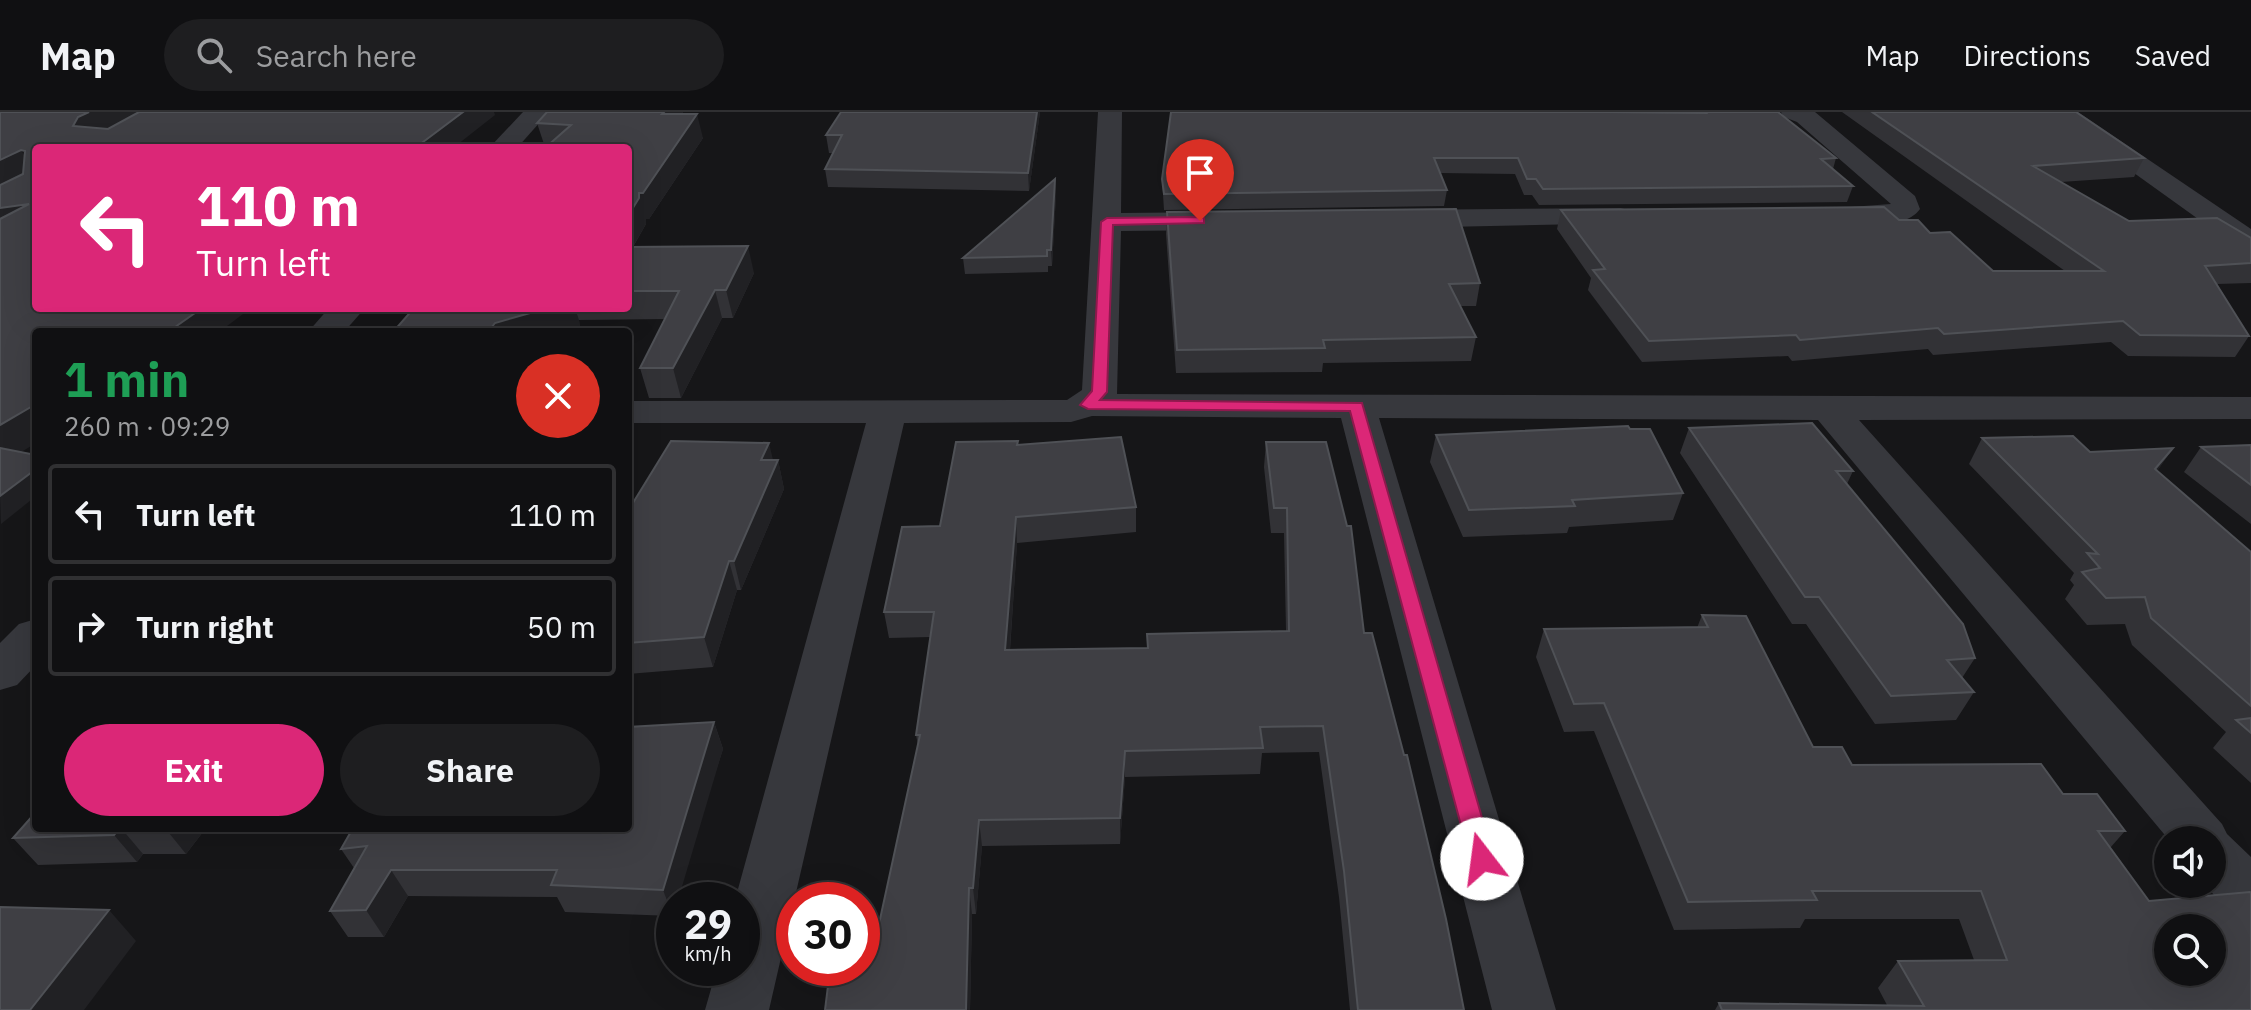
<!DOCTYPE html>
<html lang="en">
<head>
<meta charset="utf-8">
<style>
  :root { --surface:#101012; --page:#1e1e20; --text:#f1f3f6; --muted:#9c9d9f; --line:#303032; --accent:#db2777 }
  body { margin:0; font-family:"IBM Plex Sans",sans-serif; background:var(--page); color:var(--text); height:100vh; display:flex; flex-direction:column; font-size:30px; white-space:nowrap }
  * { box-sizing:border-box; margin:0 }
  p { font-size:26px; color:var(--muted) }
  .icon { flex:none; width:44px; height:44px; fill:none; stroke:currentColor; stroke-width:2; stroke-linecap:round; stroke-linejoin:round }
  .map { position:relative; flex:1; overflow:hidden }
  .drawer { position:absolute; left:32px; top:216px; width:600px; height:504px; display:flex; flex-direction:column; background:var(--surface); border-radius:8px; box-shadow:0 8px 32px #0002,0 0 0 2px var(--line) }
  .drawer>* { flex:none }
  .banner { position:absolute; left:32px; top:32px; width:600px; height:168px; border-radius:8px; box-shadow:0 8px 32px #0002,0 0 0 2px var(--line); background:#db2777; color:#fff; overflow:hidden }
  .fabs { position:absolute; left:2154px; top:714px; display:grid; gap:16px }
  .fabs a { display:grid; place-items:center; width:72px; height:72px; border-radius:50%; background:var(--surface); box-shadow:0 8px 32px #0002,0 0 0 2px var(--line); font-size:40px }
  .speed { position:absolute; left:656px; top:770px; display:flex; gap:16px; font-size:40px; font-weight:700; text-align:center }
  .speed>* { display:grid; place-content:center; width:104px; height:104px; border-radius:50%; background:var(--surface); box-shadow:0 8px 32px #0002,0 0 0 2px var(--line); line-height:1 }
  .speed small { font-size:20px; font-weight:400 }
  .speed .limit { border:12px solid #d22; background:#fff; color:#111 }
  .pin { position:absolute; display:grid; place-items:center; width:68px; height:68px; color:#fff; margin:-82px -34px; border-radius:50% 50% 50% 0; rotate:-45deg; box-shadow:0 0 8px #0007 }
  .pin .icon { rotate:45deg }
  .me { position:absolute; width:88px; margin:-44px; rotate:345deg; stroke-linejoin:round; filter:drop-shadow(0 0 6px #0008) }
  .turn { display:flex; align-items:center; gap:28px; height:168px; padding:0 32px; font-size:36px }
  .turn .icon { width:104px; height:104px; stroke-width:2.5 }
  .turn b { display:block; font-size:56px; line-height:68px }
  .round { display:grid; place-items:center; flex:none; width:84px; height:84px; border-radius:42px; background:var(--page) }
  .overview { display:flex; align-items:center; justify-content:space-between; height:136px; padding:0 32px }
  h1 { font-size:48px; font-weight:700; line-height:60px; color:#1e9e55 }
  .cta { display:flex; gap:16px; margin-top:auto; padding:16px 32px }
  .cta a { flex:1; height:92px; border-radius:48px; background:var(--accent); color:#fff; font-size:32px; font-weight:700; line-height:92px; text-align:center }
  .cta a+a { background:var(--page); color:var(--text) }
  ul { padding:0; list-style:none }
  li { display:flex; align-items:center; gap:24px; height:100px; margin:0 16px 12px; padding:0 16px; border:4px solid var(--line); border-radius:8px }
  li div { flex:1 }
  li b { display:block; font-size:30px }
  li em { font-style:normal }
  header { display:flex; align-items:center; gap:48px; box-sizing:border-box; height:112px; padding:0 40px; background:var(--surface); border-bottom:2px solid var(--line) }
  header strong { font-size:38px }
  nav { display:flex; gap:44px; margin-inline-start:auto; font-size:28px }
  .search { width:560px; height:72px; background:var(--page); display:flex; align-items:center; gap:20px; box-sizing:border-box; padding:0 28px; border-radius:44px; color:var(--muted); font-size:30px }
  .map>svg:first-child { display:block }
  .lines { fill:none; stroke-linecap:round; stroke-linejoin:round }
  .minor { fill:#37383d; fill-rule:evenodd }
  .wall { fill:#323236 }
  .shaded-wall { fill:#212124 }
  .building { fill:#3f3f44; stroke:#4f5156; stroke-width:2; fill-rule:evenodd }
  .route { fill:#db2777; stroke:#8e194d; stroke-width:2 }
</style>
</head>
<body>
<header>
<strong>Map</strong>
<div class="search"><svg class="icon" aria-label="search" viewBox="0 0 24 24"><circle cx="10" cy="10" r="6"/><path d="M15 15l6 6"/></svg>Search here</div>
<nav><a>Map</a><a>Directions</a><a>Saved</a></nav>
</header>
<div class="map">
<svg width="2251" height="898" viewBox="0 0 2251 898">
  <rect width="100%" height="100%" fill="#161618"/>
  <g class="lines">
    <g class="minor">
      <polygon points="523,0 549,0 517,36 489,36"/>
      <polygon points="1098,0 1122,0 1121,101 1225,100 1235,103 1240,109 1235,115 1225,118 1121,119 1117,282 2251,285 2251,307 1859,308 2222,712 2227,722 2251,745 2251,810 2230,803 2205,772 2212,772 2212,728 2169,728 1818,308 1379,306 1556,898 1492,898 1341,306 1092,304 1071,310 904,311 769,898 705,898 717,856 742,856 742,788 735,788 866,311 628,311 628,289 1067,288 1082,278"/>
      <path d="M1781,0h34l100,84 5,13c-15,22 -63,14 -87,15l-10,-3 -5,-6 5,-6 68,-5 -94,-82 -13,-5z"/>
      <polygon points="2049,0 2078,0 2251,117 2251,140 2240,137"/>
      <polygon points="1621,96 1631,99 1636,105 1631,111 1397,116 1387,113 1382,107 1387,101 1397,98"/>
      <polygon points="329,196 365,196 344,220 308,220"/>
      <polygon points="36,507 36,553 17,573 0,578 0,531 19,512"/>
    </g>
  </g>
  <g class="wall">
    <polygon points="547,0 683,0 682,2 703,26 649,107 646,107 646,112 633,135 754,161 733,206 722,206 681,286 649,286 640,256 665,207 579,208 580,218 573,220 393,220 414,196 628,196 628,36 545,35 537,11"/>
    <polygon points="1040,0 1029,79 828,75 825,57 833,41 829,41 826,23"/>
    <polygon points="1170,0 1606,0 1689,1 1688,0 1778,0 1836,46 1833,57 1853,74 1847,90 1539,93 1532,83 1524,83 1515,62 1440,61 1447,78 1444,94 1164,98 1162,67 1170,6"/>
    <polygon points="1842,0 2076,0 2144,46 2134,65 2061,70 2129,109 2251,126 2251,171 2217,172 2249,224 2235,245 2128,244 2111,230 1933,243 1928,237 1792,249 1788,244 1642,250 1588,178 1591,166 1557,117 1561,98 1899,108 1930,121 1993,159 2065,159"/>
    <polygon points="1055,67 1056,82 1052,154 1048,154 1048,160 965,162 963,146"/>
    <polygon points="1167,100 1480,171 1476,194 1460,194 1476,225 1471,249 1323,251 1322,260 1176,261 1166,122"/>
    <polygon points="1689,316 1853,359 1847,372 1975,546 1962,566 1974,580 1956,608 1875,612 1806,512 1792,512 1680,341"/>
    <polygon points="1436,323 1683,381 1673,408 1569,415 1567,421 1463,425 1430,350"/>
    <polygon points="1982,326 2090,340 2173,336 2157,359 2251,440 2251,671 2213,636 2226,620 2132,533 2125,512 2087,513 2065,487 2074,473 2070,468 2074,461 1969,352"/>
    <polygon points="1266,330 1364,521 1464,898 1350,898 1339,785 1319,640 1262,641 1260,662 1125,665 1120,732 982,734 976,802 972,802 970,898 825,898 865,856 879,812 918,633 916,623 930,525 889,526 884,500 940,414 1018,333 1136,395 1136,420 1017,431 1010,538 1147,536 1147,522 1286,519 1284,421 1271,421 1264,355"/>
    <polygon points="2251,333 2251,412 2184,360 2201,335"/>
    <polygon points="773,348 778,348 784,377 741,478 737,478 713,555 628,562 628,399"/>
    <polygon points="1702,503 1813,635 1852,653 2063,682 2125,719 2110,736 2149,789 2251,898 1715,898 1719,891 1887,893 1878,876 1898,849 1974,848 1959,807 1805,807 1800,816 1674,818 1594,619 1564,620 1536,545 1544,517 1697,516"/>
    <polygon points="714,610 723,637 674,788 673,804 565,800 557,785 408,784 384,825 348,825 330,799 354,756 341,737 353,716 628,716"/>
    <polygon points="36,716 206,716 186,742 143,742 137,750 38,753 13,726"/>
  </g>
  <g class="shaded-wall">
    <polygon points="89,0 141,0 91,27 73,14 78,5"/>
    <polygon points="463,0 494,0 495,3 453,36 415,36"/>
    <polygon points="664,0 683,0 668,26 662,2"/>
    <polygon points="1037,0 1040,0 1029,79 1028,61"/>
    <polygon points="697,2 703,26 649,107 646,107 646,112 628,143 628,104 639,81"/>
    <polygon points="21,38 35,61 0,77 0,48"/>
    <polygon points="1055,67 1056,82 1052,154 1051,138"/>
    <polygon points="29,92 0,123 0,96"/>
    <polygon points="748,134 754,161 733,206 726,178"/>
    <polygon points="715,178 722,206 681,286 673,256"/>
    <polygon points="202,196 251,196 219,220 168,220"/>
    <polygon points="548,196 575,196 579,208 580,218 573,220 488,220 495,211"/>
    <polygon points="36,292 36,331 0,353 0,313"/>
    <polygon points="769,331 775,356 778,348 784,377 741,478 734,449 761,348"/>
    <polygon points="2173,336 2156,361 2155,357"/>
    <polygon points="36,357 36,384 1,412 0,384"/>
    <polygon points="1016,405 1017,431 1008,564 1005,538"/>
    <polygon points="729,449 737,478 713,555 704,525"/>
    <polygon points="714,610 723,637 678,788 674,788 673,804 663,778"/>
    <polygon points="1125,639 1125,665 1120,732 1120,706"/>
    <polygon points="979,708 982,734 976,802 973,776"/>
    <polygon points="120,716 121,716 143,742 137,750 114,723"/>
    <polygon points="165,716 206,716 186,742"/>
    <polygon points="391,758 408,784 384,825 366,798"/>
    <polygon points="969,776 972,802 970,898 966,898"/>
    <polygon points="109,798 136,829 84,898 30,898"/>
  </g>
  <g class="building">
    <polygon points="0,0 89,0 78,5 73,14 108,17 139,0 463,0 415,36 36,36 36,196 202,196 168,220 36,220 36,292 0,313 0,107 29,92 0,96 0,73 23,62 25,39 21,38 0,48"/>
    <polygon points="547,0 664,0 662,2 697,2 643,81 639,81 639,86 628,104 628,36 545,36 571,13 537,11"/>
    <polygon points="841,0 1037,0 1028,61 825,57 842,23 826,23"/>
    <polygon points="1171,0 1606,0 1706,1 1705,0 1778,0 1836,46 1821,47 1853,74 1543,77 1536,67 1527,67 1518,46 1434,46 1447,78 1164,82 1162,67"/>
    <polygon points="1872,0 2076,0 2144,46 2033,54 2129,109 2217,106 2251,126 2251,151 2205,154 2249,224 2140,223 2123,209 1944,222 1938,216 1800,228 1796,223 1649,229 1593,158 1605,157 1561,98 1884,95 1899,108 1918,108 1930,121 1950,120 1993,159 2104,159"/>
    <polygon points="1055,67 1051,138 1047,138 1047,144 963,146"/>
    <polygon points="1456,97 1480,171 1449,172 1476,225 1323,228 1325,236 1177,238 1167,100"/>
    <polygon points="748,134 726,178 715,178 673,256 640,256 679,179 628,179 628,135"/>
    <polygon points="414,196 548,196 495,211 488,220 393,220"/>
    <polygon points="1812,311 1853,359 1836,359 1963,512 1975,546 1947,548 1974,580 1891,584 1819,485 1805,485 1689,316"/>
    <polygon points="1628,314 1630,317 1650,317 1683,381 1572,388 1575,394 1469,398 1436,323"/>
    <polygon points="2073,324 2090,340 2173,336 2155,357 2251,440 2251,594 2151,506 2145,485 2106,486 2082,460 2100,456 2087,441 2098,442 1982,326"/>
    <polygon points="1121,325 1136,395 1016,405 1005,538 1148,536 1147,522 1289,519 1287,396 1274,396 1266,330 1326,330 1347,414 1351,414 1364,521 1372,521 1404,643 1407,643 1446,807 1464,898 1358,898 1344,759 1323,614 1260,615 1263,636 1125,639 1120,706 979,708 973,776 969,776 966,898 825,898 830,858 865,856 870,813 879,812 920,623 916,623 934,500 884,500 902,415 940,414 956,330 1018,329 1017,333"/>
    <polygon points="671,329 769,331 761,348 778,348 734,449 729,449 704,525 628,531 628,399"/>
    <polygon points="2251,333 2251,373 2201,335"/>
    <polygon points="0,336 36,343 36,357 0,384"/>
    <path d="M1702,503l44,1 67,131h29l10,18 189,-1 22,30h34l28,37h-27l51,70 101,-9 1,1v117h-529l-3,-7 205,3 -26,-45 109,-1 -26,-69h-169l5,9 -129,2 -84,-199 -30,1 -30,-75 164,-2zM2168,816h44v44h-44z"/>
    <polygon points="2251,606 2251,621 2236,608"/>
    <polygon points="714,610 663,778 551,773 557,758 391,758 366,798 330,799 367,734 341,737 353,716 628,716 628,615"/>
    <polygon points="36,700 36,716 120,716 114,723 13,726"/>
    <polygon points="0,795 109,798 30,898 0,898"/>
  </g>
  <polygon class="route" points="1200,105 1204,106 1204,111 1113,113 1107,280 1100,288 1362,291 1494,747 1490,754 1482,757 1474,754 1470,747 1350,299 1088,297 1080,293 1092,279 1101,110 1107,106"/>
</svg>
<div class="fabs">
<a><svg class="icon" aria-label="sound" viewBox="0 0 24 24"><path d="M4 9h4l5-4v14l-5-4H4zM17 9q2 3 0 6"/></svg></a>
<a><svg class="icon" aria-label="search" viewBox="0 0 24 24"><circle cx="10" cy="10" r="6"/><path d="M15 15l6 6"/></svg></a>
</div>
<div class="speed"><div>29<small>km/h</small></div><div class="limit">30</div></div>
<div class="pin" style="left:1200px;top:109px;background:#d93025"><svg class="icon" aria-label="arrive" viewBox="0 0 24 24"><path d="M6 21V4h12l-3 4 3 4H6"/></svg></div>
<svg class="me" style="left:1482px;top:747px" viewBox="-20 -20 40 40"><circle r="19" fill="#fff"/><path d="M0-13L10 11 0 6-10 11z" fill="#db2777"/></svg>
<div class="banner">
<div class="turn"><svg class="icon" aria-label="left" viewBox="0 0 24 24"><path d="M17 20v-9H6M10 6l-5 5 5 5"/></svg><div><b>110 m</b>Turn left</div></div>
</div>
<section class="drawer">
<div class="overview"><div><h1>1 min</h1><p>260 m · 09:29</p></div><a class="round" style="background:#d93025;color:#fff"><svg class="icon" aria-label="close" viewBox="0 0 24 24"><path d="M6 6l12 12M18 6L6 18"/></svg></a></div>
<ul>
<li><svg class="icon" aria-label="left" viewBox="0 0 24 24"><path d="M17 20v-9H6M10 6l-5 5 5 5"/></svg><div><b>Turn left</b></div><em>110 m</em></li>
<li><svg class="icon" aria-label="right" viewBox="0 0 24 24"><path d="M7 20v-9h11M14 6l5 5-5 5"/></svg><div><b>Turn right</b></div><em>50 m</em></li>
</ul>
<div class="cta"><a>Exit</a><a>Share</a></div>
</section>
</div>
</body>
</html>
